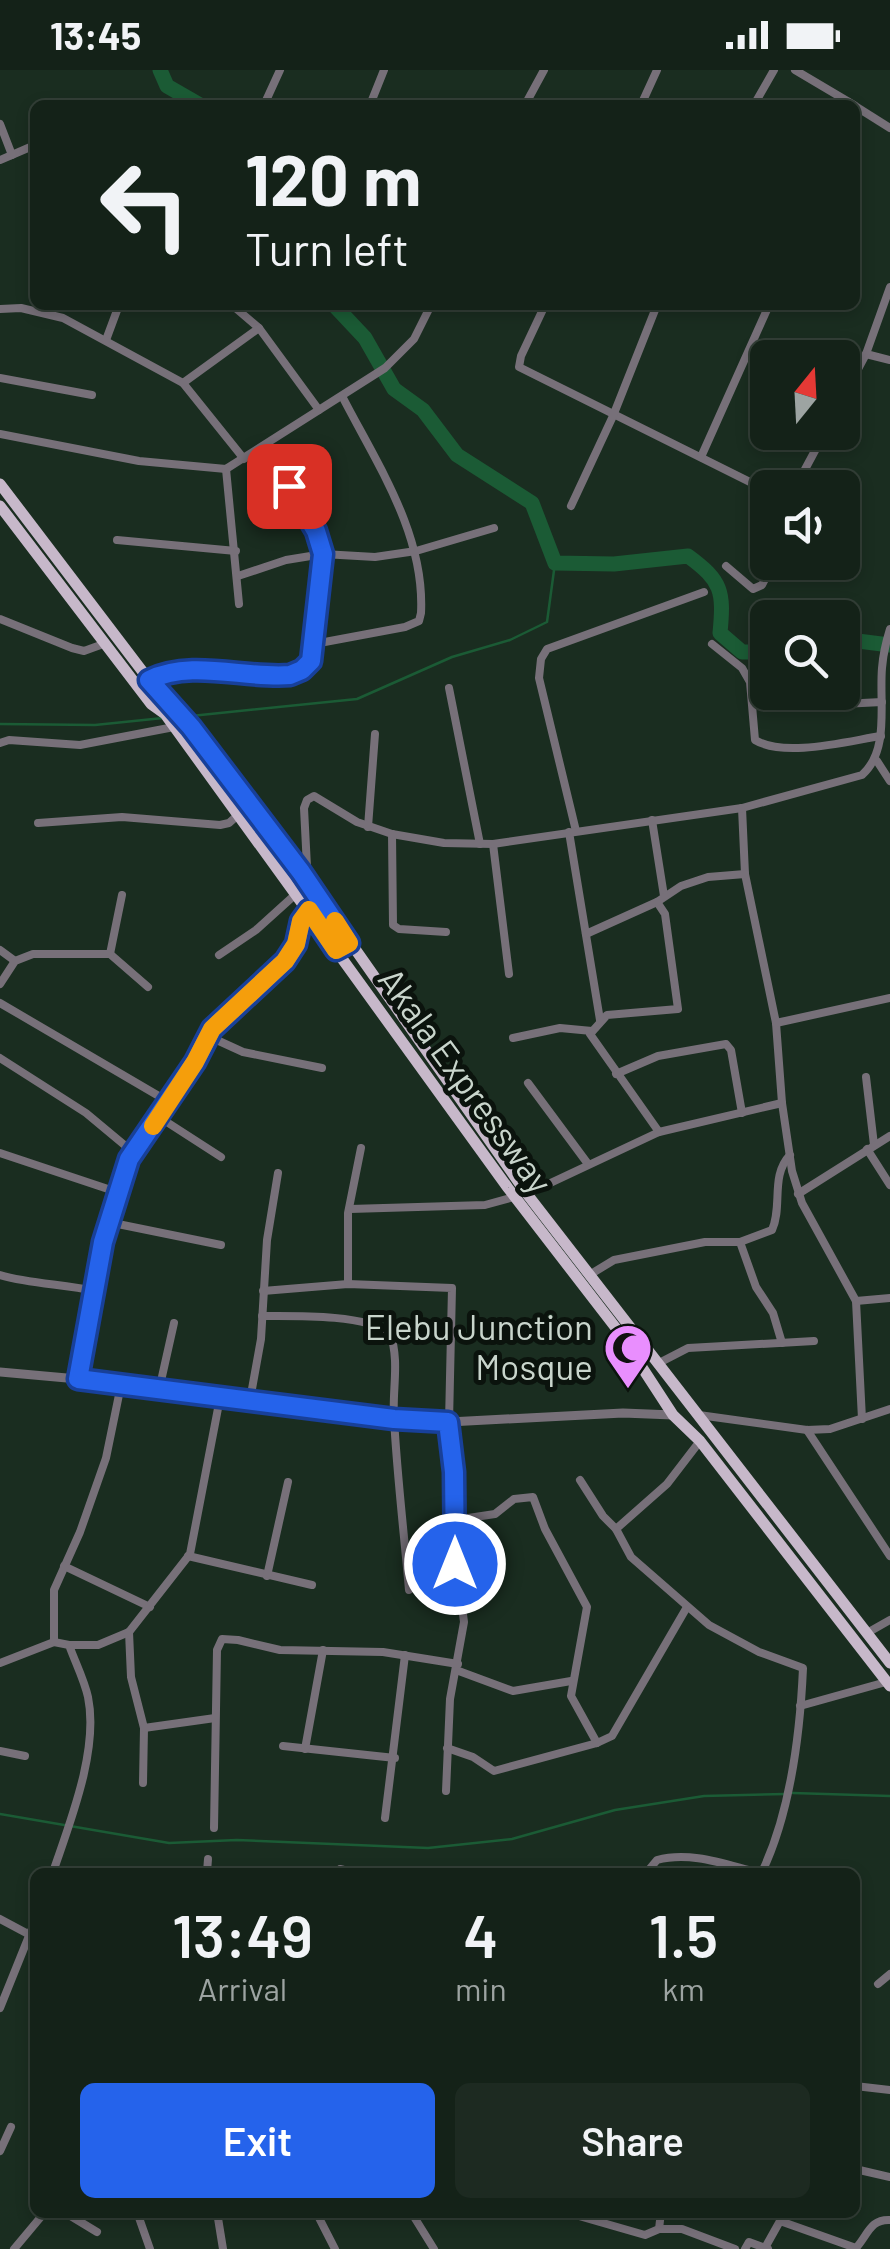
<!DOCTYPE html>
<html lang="en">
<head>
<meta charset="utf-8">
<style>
  :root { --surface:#142218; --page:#1d2a21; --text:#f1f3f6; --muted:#9da4a2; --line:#333f37; --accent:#2563eb }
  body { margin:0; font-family:Barlow,sans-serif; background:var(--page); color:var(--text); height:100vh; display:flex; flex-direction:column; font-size:38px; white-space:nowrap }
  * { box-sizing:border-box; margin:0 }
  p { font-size:32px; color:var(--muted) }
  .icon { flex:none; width:55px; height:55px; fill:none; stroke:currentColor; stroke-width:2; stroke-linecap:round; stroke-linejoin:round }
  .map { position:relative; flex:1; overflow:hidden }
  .sheet { position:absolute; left:30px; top:1798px; width:830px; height:350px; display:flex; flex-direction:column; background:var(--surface); border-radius:15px; box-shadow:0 5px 15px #0003,0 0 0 2px var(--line) }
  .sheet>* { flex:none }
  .top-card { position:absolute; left:30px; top:30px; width:830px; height:210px; border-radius:15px; box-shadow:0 5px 15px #0003,0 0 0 2px var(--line); background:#142218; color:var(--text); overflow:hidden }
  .needle { width:65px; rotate:18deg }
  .controls { position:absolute; left:750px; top:270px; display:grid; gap:20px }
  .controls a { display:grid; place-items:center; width:110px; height:110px; border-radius:15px; background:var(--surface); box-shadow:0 5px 15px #0003,0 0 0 2px var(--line); font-size:50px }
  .pin { position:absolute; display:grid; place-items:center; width:85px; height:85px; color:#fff; margin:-42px; border-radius:20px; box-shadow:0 5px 15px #0006 }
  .me { position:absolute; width:110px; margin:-55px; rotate:0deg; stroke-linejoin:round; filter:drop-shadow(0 0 8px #0008) }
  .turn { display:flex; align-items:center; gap:35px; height:210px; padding:0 50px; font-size:45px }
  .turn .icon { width:130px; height:130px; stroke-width:2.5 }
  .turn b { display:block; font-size:70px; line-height:85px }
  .eta { display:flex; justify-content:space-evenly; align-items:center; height:170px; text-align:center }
  .eta b { font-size:60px; font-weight:600; line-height:70px }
  .action { display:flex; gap:20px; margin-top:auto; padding:20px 50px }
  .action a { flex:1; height:115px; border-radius:15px; background:var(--accent); color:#fff; font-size:40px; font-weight:600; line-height:115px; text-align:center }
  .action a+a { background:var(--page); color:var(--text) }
  .status { display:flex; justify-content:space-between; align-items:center; height:70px; padding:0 50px; background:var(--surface); direction:ltr }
  .status svg { height:28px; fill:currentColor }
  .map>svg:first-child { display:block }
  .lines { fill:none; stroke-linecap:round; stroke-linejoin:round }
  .stream { stroke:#1b5b35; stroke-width:2.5 }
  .river { stroke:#1b5b35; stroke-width:15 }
  .minor { stroke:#777079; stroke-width:8 }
  .tertiary { stroke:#777079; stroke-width:9 }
  .primary { stroke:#c7b8ca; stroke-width:11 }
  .route-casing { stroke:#184099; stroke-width:25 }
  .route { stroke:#2563eb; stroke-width:18 }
  .slow { stroke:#f59e0b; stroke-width:18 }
  .labels { text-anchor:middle; stroke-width:10; stroke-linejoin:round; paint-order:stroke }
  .street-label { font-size:35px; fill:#c9d5cc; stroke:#0b130d }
  .poi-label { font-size:35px; fill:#c9d5cc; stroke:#0b130d; text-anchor:end }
</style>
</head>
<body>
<div class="status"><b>13:45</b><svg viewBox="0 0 49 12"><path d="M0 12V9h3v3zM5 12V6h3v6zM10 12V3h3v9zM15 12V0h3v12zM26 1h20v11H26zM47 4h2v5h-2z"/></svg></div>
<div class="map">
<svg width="890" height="2179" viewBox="0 0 890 2179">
  <rect width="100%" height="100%" fill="#1a2d20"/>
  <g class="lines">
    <g class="stream">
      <polyline points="191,646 357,629 452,587 510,570 547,552 555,493"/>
      <polyline points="0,654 95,655 163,648"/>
      <polyline points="793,1723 890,1726"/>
      <polyline points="0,1744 169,1773 237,1770 428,1778 512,1769 615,1740 704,1726 785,1724"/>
    </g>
    <g class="river">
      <polyline points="160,0 167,16 200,35"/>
      <path d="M334,235l31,33 29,51 29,21 34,45 75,48 23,60 59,1 74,-8c34,25 36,35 32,77l22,19h26"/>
      <polyline points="842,569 890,575"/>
    </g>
    <g class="minor">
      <polyline points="795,0 854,35"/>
      <polyline points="264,35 280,0"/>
      <polyline points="370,35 384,0"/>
      <polyline points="525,35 544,0"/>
      <polyline points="641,35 657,0"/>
      <polyline points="754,35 774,0"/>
      <polyline points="855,36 890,58"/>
      <polyline points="0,54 12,85"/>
      <polyline points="0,90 35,75"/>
      <polyline points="232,235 259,258 319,340"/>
      <polyline points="545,235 521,286 519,297 768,421"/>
      <polyline points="0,239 21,238 63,248 183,313 244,389"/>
      <polyline points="106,270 119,235"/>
      <polyline points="866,284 890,290"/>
      <polyline points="0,308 92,325"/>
      <polyline points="183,313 259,258"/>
      <polyline points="842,329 866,284 890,217"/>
      <polyline points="0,364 139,391 226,399 385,298 414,269 431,235"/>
      <polyline points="701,387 769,235"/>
      <polyline points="226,399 239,534"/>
      <polyline points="795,418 825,362"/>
      <polyline points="571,436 613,346 657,235"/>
      <polyline points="117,470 236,481"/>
      <polyline points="726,496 753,519 762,515 774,492"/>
      <polyline points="238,506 286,490 323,484 375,487 416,481 494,458"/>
      <polyline points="0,549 72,578 84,581 106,573"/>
      <path d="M314,574l91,-17 14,-6 2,-8c4,-79 -44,-149 -79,-217"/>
      <path d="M712,574l30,24 8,14 5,58c29,18 93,1 126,-4"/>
      <path d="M149,610c44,-22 96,-1 142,-5l11,-4 9,-10 12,-107 -18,-43 -43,-64"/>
      <polyline points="449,618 480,774"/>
      <polyline points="822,635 882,632"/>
      <polyline points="0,673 9,670 80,675 174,657"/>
      <polyline points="877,691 890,711"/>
      <polyline points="742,738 745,804 776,953 782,1033 792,1101 802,1133 856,1231 862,1349"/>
      <polyline points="652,750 664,826"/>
      <polyline points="38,753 122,747 220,755 229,753 239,744"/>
      <polyline points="368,757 375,664"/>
      <polyline points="576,761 539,608 541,589 547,579 704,522"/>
      <polyline points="569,762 600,950"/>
      <polyline points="392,764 393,855 399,859 446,862"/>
      <polyline points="493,774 509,904"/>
      <path d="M301,802l6,-5 -3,-59 3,-8 7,-4 43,26 35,12 52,9 49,1 249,-36 120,-33c28,-25 17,-72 20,-107 1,-13 4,-26 8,-39"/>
      <polyline points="657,832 665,844 678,939 607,945 590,964 659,1062"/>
      <polyline points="586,864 657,832 681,816 708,807 745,804"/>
      <polyline points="0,880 15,891"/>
      <polyline points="110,884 148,917"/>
      <polyline points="219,885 256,860 297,823"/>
      <polyline points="0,914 15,891 33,884 110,884 122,825"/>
      <polyline points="0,933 169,1032"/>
      <polyline points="776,953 890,928"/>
      <polyline points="208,966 243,982 322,998"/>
      <polyline points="513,968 560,958 592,961"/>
      <polyline points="0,988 86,1043 134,1083"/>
      <polyline points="616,1004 658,986 726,974 731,980 742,1043"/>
      <polyline points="866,1007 874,1075"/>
      <polyline points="528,1013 588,1094"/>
      <polyline points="159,1047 221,1087"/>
      <polyline points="867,1079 890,1115"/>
      <polyline points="0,1083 117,1122"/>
      <polyline points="527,1124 659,1062 782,1033"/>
      <polyline points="798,1124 890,1066"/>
      <polyline points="350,1139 485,1135 514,1127"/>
      <polyline points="108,1152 221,1175"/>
      <polyline points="740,1172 756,1217 773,1243 782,1273"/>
      <path d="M591,1204l23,-14 91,-18h35l32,-12c11,-24 -2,-54 18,-75"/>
      <path d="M0,1205c31,9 64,9 95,16"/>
      <polyline points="348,1214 348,1143 361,1078"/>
      <polyline points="263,1221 348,1214 452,1218 449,1352 455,1402 454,1475 464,1552 450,1629 446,1721"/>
      <polyline points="856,1231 890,1228"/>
      <path d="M262,1246c32,0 103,-2 128,17 10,28 2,57 4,85 3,57 10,115 15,172"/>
      <polyline points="657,1294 688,1278 814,1271"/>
      <polyline points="78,1309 103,1172 129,1089 195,992 211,959 285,891 296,874 301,851 309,840"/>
      <polyline points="159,1320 174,1253"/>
      <polyline points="250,1330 261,1269 267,1170 278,1103"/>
      <polyline points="699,1345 807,1360 830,1359 890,1339"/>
      <polyline points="807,1360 890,1486"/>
      <path d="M580,1410l23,36 13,13 15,28 78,68 50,27 44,16c-3,68 -12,143 -41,204"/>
      <polyline points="455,1450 495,1444 514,1429 533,1427 545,1459 587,1537 571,1626 597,1673"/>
      <polyline points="616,1459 667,1414 700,1371"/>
      <polyline points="188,1486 312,1515"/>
      <polyline points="64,1496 150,1537"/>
      <polyline points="267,1506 288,1412"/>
      <polyline points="129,1562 131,1607 144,1658 143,1713"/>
      <polyline points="867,1563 890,1550"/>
      <polyline points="69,1575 98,1575 129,1562 190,1484 220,1328"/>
      <polyline points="0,1593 54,1572"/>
      <polyline points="456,1600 513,1621 571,1611"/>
      <polyline points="800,1636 886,1612"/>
      <polyline points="144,1658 215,1648"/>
      <polyline points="283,1676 395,1688"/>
      <polyline points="447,1678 473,1687 494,1701 597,1673 612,1666 687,1537"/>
      <polyline points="305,1679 323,1580"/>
      <polyline points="0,1681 25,1686"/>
      <polyline points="385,1748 405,1585"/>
      <polyline points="214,1758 217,1580 222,1569 238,1570 280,1580 383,1582 458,1594"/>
      <path d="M53,1802c17,-50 46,-122 35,-175 -4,-18 -13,-35 -19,-52l-15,-3v-52l26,-58 26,-74 15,-73"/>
      <polyline points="207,1802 208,1789"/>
      <polyline points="337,1802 340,1799 352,1802"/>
      <path d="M647,1802l10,-12c33,-9 67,4 99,12"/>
      <polyline points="0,1849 30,1865"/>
      <polyline points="878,1914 890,1904"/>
      <polyline points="0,1938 35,1851"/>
      <polyline points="855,2016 890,2020"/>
      <polyline points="0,2081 11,2057"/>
      <polyline points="855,2099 890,2107"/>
      <polyline points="64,2142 97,2162"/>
      <polyline points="137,2142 150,2179"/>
      <polyline points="217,2142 223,2179"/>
      <polyline points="316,2142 335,2179"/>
      <polyline points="411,2142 434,2179"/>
      <polyline points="565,2142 645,2165 659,2159 661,2142"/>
      <polyline points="659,2159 682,2159 735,2179"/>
      <path d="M766,2176l14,-25 76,27c12,-13 14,-29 34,-28"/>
      <polyline points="14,2179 45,2142"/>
      <polyline points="745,2179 749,2172 768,2179"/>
    </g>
    <polyline class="tertiary" points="0,1302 78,1309 394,1349 449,1352 623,1343 673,1345"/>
    <g class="primary">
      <polyline points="0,414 165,631 180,642 301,802 527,1124 890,1593"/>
      <polyline points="0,436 151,634 165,644 508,1118 619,1262 673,1345 700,1371 890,1616"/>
    </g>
  </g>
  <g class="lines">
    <g class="route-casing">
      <path id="route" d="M289,416l27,45 7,23 -12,107 -9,9 -12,5c-46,4 -97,-16 -141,5l42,47 110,145 48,71 -13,7 -27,-40 -8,11 -5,23 -11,17 -73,68 -17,33 -66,97 -26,83 -25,137 316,40 54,3 6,50 1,92"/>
    </g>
    <use href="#route" class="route"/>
    <polyline class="slow" points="153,1056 195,992 212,959 285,891 296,874 301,851 309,840 336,880 349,873 335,851"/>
  </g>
  <defs>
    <g id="mosque-pin" transform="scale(2.5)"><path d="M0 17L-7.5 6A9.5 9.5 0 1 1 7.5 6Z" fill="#e98efe" stroke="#0b130d"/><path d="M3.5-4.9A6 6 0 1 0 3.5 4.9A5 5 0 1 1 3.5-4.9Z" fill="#111"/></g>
  </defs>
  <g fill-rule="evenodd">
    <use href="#mosque-pin" x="628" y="1278"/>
  </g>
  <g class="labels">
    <g class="street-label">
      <text transform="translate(465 1011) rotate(54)" y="12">Akala Expressway</text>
    </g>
    <g class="poi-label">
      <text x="593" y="1270">Elebu Junction<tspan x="593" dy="40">Mosque</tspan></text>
    </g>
  </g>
</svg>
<div class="controls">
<a><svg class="needle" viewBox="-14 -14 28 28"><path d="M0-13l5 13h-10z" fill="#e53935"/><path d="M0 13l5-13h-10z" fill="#9da4a2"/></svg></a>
<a><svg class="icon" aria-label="sound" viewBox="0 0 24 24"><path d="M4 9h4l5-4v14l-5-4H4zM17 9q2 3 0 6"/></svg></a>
<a><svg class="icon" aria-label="search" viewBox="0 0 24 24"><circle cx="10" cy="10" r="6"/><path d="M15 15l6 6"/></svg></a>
</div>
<div class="pin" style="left:289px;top:416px;background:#d93025"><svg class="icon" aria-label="arrive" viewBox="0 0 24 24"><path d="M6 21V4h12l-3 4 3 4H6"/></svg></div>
<svg class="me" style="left:455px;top:1494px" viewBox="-20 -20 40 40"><circle r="17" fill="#2563eb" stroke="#fff" stroke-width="3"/><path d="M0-11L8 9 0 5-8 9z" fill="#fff"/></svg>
<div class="top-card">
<div class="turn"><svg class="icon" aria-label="left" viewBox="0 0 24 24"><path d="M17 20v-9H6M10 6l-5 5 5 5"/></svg><div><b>120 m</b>Turn left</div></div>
</div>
<section class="sheet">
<div class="eta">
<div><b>13:49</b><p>Arrival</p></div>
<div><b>4</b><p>min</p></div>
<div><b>1.5</b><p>km</p></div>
</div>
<div class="action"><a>Exit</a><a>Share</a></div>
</section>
</div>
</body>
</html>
